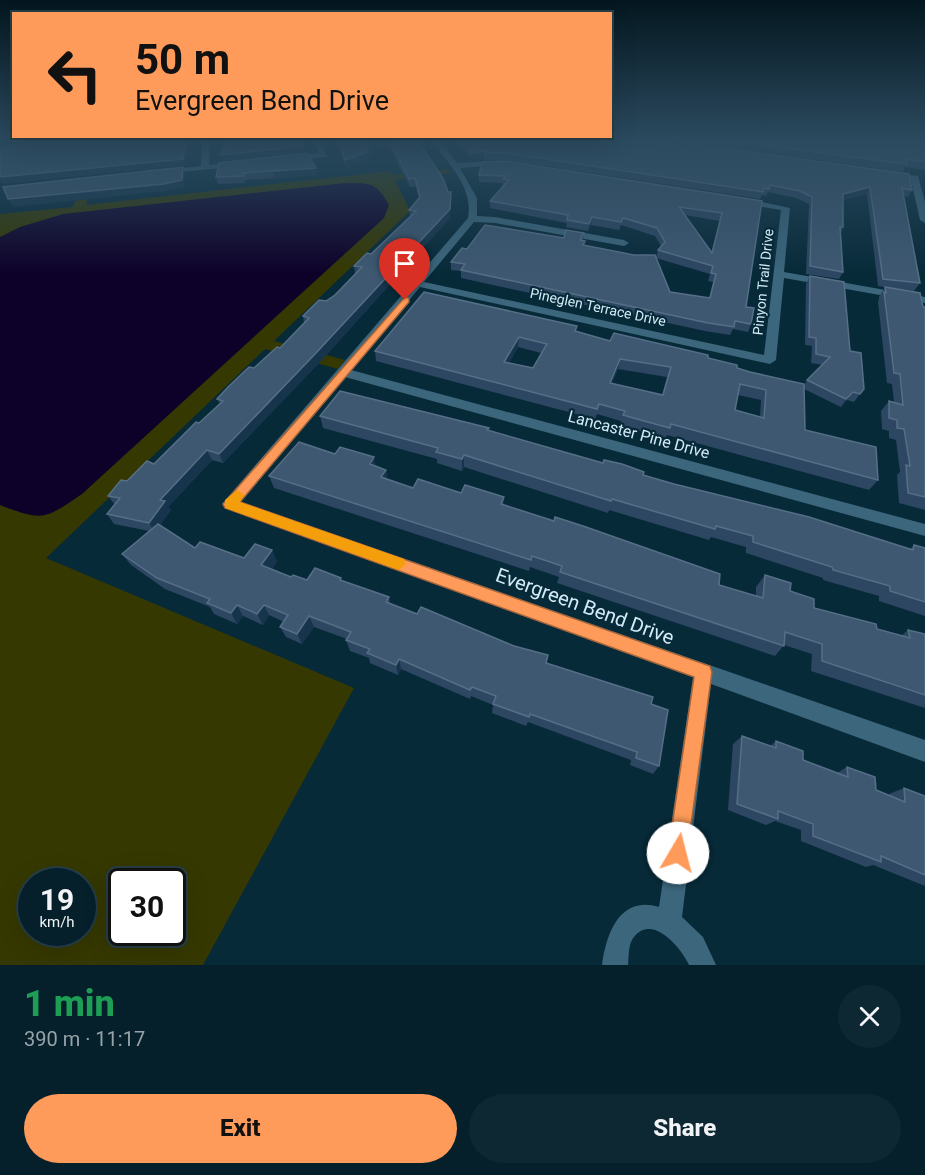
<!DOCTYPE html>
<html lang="en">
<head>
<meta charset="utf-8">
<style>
  :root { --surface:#05202b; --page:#0e2833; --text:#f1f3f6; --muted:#97a3a9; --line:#263e47; --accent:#ff9b5a }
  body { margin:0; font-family:Roboto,sans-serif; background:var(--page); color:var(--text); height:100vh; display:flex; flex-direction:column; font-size:22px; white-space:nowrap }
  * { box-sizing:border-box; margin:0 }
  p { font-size:20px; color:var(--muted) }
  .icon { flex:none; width:33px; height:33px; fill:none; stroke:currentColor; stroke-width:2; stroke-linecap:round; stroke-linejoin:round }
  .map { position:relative; height:965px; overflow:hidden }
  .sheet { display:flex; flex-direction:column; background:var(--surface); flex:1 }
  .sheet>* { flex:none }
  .banner { position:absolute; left:12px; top:12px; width:600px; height:126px; border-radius:0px; box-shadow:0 6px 24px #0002,0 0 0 2px var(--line); background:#ff9b5a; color:#111; overflow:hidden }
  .speed { position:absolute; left:18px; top:868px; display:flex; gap:12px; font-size:30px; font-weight:700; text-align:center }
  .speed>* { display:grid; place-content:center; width:78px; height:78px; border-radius:50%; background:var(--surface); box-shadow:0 6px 24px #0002,0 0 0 2px var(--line); line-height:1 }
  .speed small { font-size:15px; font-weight:400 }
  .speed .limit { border:3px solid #111; border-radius:9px; background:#fff; color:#111 }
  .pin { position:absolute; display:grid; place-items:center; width:51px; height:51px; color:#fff; margin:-62px -26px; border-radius:50% 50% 50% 0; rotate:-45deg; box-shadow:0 0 6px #0007 }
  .pin .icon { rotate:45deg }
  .me { position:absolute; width:66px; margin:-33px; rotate:8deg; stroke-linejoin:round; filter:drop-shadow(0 0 4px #0008) }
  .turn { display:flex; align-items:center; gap:21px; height:126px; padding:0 24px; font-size:27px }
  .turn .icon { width:78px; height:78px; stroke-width:2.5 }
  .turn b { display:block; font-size:42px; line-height:51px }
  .round { display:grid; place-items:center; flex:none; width:63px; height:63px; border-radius:32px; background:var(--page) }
  .headline { display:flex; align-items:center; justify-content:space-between; height:102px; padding:0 24px }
  h1 { font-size:36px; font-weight:800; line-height:45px; color:#1e9e55 }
  .cta { display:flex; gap:12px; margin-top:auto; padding:12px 24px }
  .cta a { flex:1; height:69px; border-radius:36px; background:var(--accent); color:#111; font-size:24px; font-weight:800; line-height:69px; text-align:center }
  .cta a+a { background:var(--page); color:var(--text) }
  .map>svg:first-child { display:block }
  .green { fill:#363801; fill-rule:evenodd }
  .water { fill:#0e0129 }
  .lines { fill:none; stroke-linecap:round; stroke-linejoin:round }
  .minor { fill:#3b667c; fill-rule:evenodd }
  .wall { fill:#2d4662; fill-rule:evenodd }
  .shaded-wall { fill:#16344b }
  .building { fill:#3e5872; stroke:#566f87; stroke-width:1.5; fill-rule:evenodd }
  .route { fill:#ff9b5a; stroke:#a6653a; stroke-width:1.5 }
  .slow { fill:#f59e0b }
  .labels { text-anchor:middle; stroke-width:4.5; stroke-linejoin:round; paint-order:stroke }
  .far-street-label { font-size:14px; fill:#d3eaf7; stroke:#072a39 }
  .street-label { font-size:16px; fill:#d3eaf7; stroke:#072a39 }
  .near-street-label { font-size:20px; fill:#d3eaf7; stroke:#072a39 }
</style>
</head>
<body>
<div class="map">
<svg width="925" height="965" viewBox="0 0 925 965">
  <rect width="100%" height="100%" fill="#072a39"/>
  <path class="green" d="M448,169l3,4 -56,7 15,31 -136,130 71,19 -7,9 -73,-20 -219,209 308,130 -151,277h-203v-751l73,-7 9,-25 11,-1 -7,24 304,-34 2,4zM32,882h50v51h-50zM122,882h50v51h-50z"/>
  <path class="water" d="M345,183c26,0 31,-1 44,22l-5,13 -302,276c-37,25 -38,28 -82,11v-268l20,-10 43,-13z"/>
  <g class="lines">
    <g class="minor">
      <polygon points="202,139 210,139 209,165 239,162 243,164 239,166 161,174 161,170 164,170 201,166"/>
      <polygon points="313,139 321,139 327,157 286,161 289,157 319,153"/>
      <path d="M430,139h8l19,24 43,-2 4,2 -4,2 -40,3 17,30v18l18,1 129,23 5,3 -5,3 -129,-23 -21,-1 -50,60 340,73 17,-145 -41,-7 -1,-2 4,-3 47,10 -6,64 141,25v6l-141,-25 -8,82 -6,4 -350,-77 -69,83 574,154v12l-580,-159 -104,125 684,238v22l-214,-78 -29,233 21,20 13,28h-27c-7,-16 -36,-52 -55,-28 -6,7 -5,19 -6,28h-26c4,-30 17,-70 57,-58l34,-230 -468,-169 -3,-4 246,-286c6,-31 -21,-56 -38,-79z"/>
      <polygon points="629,139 648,139 700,148 696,150"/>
      <polygon points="886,172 918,176 925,202 925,223 920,220 911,180 886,176"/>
    </g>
  </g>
  <g class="wall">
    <polygon points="336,139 417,139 448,192 451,192 450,218 319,363 223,463 212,460 168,507 171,510 160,525 195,548 244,558 272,550 277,562 272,569 291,577 307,580 342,581 389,597 390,603 546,663 651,704 659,766 653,774 630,765 631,760 528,722 526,726 492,713 493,705 471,696 470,699 401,669 398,675 370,663 369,658 350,651 346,640 347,639 314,627 302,644 286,637 280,627 284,622 269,615 263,625 243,616 237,624 214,614 210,607 165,589 131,565 122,554 149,531 114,524 107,514 115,505 108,496 127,481 154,464 199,423 220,404 217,399 280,348 304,323 303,316 326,301 335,295 355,274 354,266 371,254 410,217 409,210 419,198 416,187 410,187 389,146 374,147 367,161 346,168"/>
    <polygon points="453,139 653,139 652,143 912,190 908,197 904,196 920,283 914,291 890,288 925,307 925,510 899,503 897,475 900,472 896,440 889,438 889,431 882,429 881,411 889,401 894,402 892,384 887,383 878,302 879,299 879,297 885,287 878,286 867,194 843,200 843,227 841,233 843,272 839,279 806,274 809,204 796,198 768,192 766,196 762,195 760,199 505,160 484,160 484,158 472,159"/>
    <polygon points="681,139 925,139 925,170 905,167 903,172 681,141"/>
    <path d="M482,162l280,39 -16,106 5,17 -3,8 -15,-3 -3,6 -25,-4 -244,-53v-7l-10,-1v-8l16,-13 97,-11 20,-5 -1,8h2l-1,5 50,9 22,2 2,-7 3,-4 -6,-10 -34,-11 -2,5 -28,-5 -3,6 -22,-4 1,-4 -77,-15v-7l13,-14 -1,-1 1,-3 -24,-1v-7zM685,215l35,6 -8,31zM656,258l54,16 -2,7 5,1 -4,16 -39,-6z"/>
    <polygon points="219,163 317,175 245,180 245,183 218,184 216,177"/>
    <path d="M810,276l40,75 14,38 -10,13 -7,-2 -6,7 -37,-18 1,41 73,50 -9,10 -202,-55 -1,3 -25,-7 -21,-6 1,-4 -24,-7 -2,5 -219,-58 -1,-10 201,-20 34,10 98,17 42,14 54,14 3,-6 16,-15 -12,-2 1,-17 -7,-1 1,-61zM518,347l23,6 -8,15 -24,-5zM618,369l49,8 -5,18 -50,-12zM738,395l23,5 -1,17 -25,-7z"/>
    <polygon points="320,416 489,428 488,431 674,484 910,549 914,545 925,548 925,616 879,601 879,596 823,580 823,578 746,553 746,547 711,537 709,540 609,510 608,513 464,467 462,471 437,463 437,459 323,428"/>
    <polygon points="335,454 386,470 387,479 413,488 504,497 503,505 719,585 756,596 756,587 765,575 814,608 877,629 901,636 908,630 925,634 925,708 811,671 812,654 784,645 775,656 557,583 559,577 530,567 529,571 274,488 269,476"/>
    <polygon points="742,736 770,746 776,741 803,760 837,773 847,767 876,790 889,795 889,794 904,788 925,796 925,886 873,865 866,867 801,841 801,830 775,821 766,825 728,810 733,744"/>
  </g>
  <g class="shaded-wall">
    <polygon points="7,139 41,139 0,148 0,140"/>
    <polygon points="186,139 189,139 186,165 3,184 0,178 0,177"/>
    <polygon points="373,139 389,139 389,146 374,147 367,161 346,168 345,160"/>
    <polygon points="303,146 304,152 223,161 221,155"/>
    <polygon points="485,151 484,158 472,159 472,153"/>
    <polygon points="183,167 185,174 184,187 166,191 13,207 8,199"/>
    <polygon points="316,168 317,175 275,179 273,172"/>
    <polygon points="870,187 867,194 839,201 843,194"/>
    <polygon points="451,192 450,218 319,363 223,463 219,454"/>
    <polygon points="592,217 591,225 588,231 589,224"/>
    <polygon points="519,337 518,347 504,372 504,362"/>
    <polygon points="620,359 618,369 608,393 610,383"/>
    <polygon points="853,392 847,400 841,407 846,399"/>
    <polygon points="207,450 212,460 168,507 171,510 155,532 149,523 160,500"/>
    <polygon points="464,455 464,467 462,471 462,459"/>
    <polygon points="374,457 376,469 370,464"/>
    <polygon points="386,470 387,482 381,477"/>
    <polygon points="272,550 277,562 266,576 261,565"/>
    <polygon points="237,605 243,616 237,624 231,613"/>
    <polygon points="264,605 269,615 263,625 257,614"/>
    <polygon points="309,616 314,627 302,644 297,634"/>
    <polygon points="399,659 401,669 398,675 396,665"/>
  </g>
  <g class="building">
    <polygon points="44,139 186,139 183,159 0,177 0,149"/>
    <polygon points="224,139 299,139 303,146 221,155 224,146"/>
    <polygon points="338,139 378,139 373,139 366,153 345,160"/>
    <polygon points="389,139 417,139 421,146 443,178 448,192 451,192 450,209 316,353 219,454 207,450 160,500 165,501 149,523 107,514 120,498 108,496 121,480 127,481 147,461 154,464 196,422 199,423 223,401 217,399 228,387 249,367 254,368 277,347 280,348 309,318 303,316 319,300 326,301 335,295 362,267 354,266 367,253 371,254 416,211 409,210 420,197 415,178 409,179"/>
    <polygon points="459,139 652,139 651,142 677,146 679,142 909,174 912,190 902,188 920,283 883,279 870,187 843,194 843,227 840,227 843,272 810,266 812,197 800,191 770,185 769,189 764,188 763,192 506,153 484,153 485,151 472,153"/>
    <polygon points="717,139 921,139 925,140 925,162 906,159 907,164"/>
    <polygon points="307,153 316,168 243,173 244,176 216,177 219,163"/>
    <path d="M505,161l257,40 -16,106 8,1 -3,16 -16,-3 -1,6 -26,-4 -247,-53 4,-6 -14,-2 11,-14 5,1 18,-24 79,13 2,-8 18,3 -4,7 5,1 -2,4 51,10h21l15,37 40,6 6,-24 -5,-1 2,-7 -55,-16 7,-8 -8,-14 -34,-10 -2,4 -29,-5 -3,7 -22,-4 1,-5 -78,-14 19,-21 -6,-1 3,-3 -27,-1 3,-13zM679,207l43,6 -10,40z"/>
    <polygon points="183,167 182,180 164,184 8,199 3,187"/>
    <polygon points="810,276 844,282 850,351 861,353 864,389 860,394 853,392 846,399 807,380 830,357 816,354 816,338 809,337"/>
    <polygon points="885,287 920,293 923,307 925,307 925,497 908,493 906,465 910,466 904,429 897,428 897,420 889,418 889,401 903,405 900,374 894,373 884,292 886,293"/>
    <path d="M424,292l153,34 -2,5 35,10 4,-8 94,22v3l29,7v3l13,4 54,12 1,46 71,17 2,33 -207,-56 -1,4 -26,-7 -21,-6 2,-4 -26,-7 -2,5 -222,-58zM519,337l28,7 -14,24 -29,-6zM620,359l51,8 -8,28 -53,-12zM740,384l26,6 -2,28 -29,-8z"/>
    <polygon points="340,391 489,428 487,430 603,463 604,460 622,464 644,472 643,475 674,484 809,517 913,550 914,545 925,548 925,602 890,591 890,586 833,570 832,567 753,542 753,536 716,526 715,529 612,499 611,501 464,455 462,459 436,452 438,448 320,416"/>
    <polygon points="299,442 335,454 340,447 374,457 370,464 386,470 381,477 413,488 418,479 461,493 465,485 504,497 501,504 554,521 555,517 583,526 720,574 719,585 763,598 765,575 791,583 790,591 814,599 814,608 876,624 877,629 910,638 908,630 925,634 925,695 822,661 822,644 785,632 784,646 560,572 562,566 532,556 531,560 269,476"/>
    <polygon points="158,524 195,548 200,542 244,558 255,544 272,550 261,565 291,577 293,575 307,580 315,568 341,578 340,580 389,597 386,602 417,614 421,607 514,646 548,655 546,663 653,697 651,704 668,710 659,766 636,758 637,752 530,714 529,717 493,704 496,696 472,687 470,690 399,659 396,665 367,653 370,649 346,640 351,632 309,616 297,634 280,627 288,615 264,605 257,614 237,605 231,613 207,603 210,599 157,578 122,554"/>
    <polygon points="742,736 776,748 776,741 803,751 803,760 848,777 847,767 875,777 876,790 905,802 904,788 925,796 925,875 881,856 881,862 813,836 813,824 778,811 778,819 737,804"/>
  </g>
  <linearGradient id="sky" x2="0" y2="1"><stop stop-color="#04171f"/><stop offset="0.51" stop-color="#2b4a5f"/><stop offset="1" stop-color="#2b4a5f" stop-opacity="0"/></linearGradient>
  <rect width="925" height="274" fill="url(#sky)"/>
  <polygon class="route" points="405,297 409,298 409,302 240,502 710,666 712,672 686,861 678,864 671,861 668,853 694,677 225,508 223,504"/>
  <polygon class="slow" points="237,490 244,495 240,502 404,559 406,564 399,570 225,508 225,500"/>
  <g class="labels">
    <g class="far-street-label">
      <text transform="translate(763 282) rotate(-84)" y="5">Pinyon Trail Drive</text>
      <text transform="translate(598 307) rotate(12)" y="5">Pineglen Terrace Drive</text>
    </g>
    <g class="street-label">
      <text transform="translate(639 434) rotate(15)" y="6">Lancaster Pine Drive</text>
    </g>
    <g class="near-street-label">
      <text transform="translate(585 606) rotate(20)" y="7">Evergreen Bend Drive</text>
    </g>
  </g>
</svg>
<div class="speed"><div>19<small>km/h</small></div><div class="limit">30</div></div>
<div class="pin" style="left:405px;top:300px;background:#d93025"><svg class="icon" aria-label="arrive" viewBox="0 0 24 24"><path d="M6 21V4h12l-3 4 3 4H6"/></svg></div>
<svg class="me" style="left:678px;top:853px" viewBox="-20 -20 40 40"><circle r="19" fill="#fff"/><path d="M0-13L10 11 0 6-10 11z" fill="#ff9b5a"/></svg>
<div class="banner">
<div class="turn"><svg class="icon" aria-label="left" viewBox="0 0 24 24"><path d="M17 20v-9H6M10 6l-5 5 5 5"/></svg><div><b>50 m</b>Evergreen Bend Drive</div></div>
</div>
</div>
<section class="sheet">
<div class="headline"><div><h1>1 min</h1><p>390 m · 11:17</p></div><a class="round"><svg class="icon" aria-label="close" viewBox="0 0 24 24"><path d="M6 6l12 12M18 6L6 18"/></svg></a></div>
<div class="cta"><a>Exit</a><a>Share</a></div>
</section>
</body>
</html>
